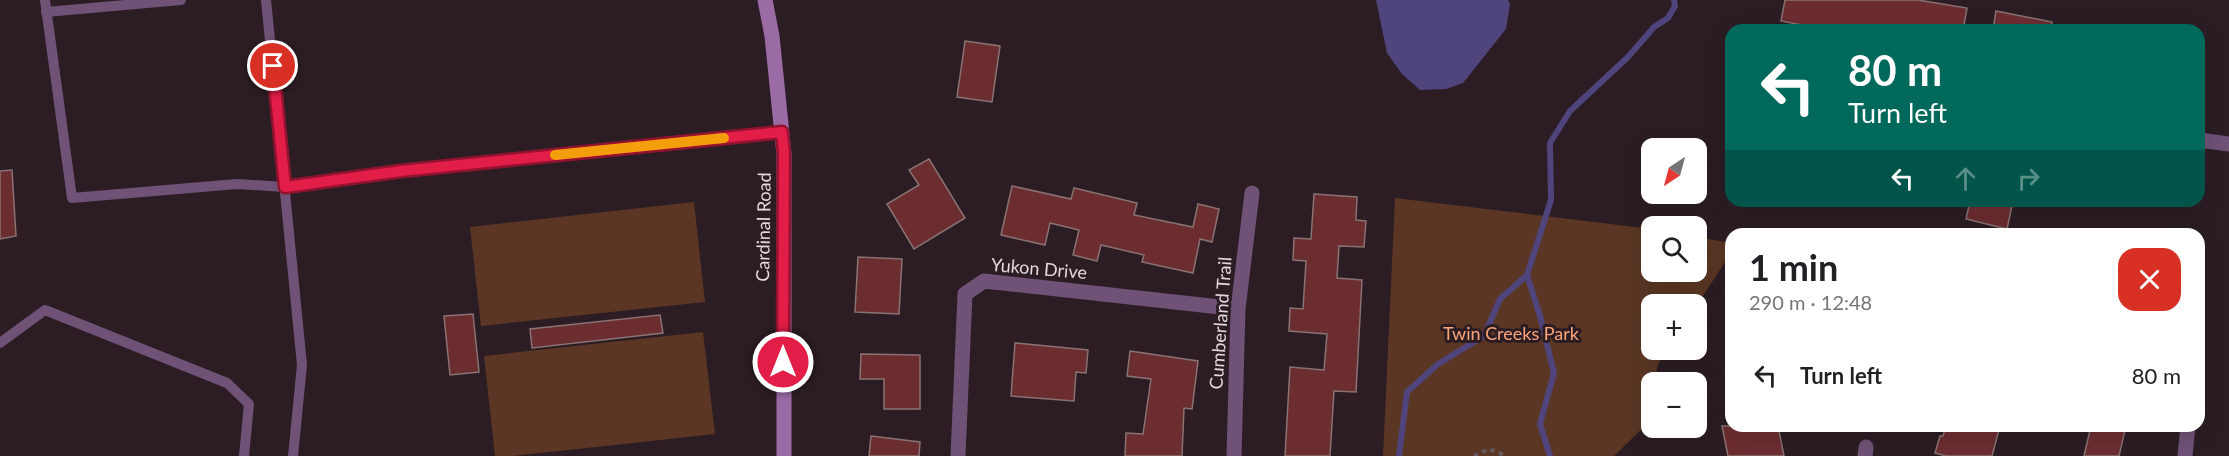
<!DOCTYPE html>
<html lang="en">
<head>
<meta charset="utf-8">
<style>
  :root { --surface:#fff; --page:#f2f2f2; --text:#202124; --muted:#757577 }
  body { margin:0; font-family:Lato,sans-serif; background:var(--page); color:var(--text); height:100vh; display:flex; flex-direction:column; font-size:22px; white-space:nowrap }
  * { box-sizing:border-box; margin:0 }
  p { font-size:20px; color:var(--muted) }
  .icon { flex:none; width:33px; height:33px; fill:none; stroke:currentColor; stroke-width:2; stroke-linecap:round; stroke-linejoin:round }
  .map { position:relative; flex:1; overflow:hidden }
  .drawer { position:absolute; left:1725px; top:228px; width:480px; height:204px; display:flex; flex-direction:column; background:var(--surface); border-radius:18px; box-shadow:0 6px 24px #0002 }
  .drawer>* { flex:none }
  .top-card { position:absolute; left:1725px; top:24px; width:480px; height:183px; border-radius:18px; box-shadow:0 6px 24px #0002; background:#00695c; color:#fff; overflow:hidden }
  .needle { width:39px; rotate:216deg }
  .buttons { position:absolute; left:1641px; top:138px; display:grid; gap:12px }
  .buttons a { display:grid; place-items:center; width:66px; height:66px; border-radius:12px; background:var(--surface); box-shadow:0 6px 24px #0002; font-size:30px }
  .pin { position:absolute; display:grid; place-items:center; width:51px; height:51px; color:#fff; margin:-26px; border:3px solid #fff; border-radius:50%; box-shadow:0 2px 6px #0007 }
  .me { position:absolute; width:66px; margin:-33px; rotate:0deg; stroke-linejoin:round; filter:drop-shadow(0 0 4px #0008) }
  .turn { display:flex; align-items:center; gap:21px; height:126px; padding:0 24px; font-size:27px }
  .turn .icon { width:78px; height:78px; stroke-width:2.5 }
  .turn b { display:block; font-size:42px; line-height:51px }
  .lanes { display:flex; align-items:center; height:57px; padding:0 24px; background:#0003; justify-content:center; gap:30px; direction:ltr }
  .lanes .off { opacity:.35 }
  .round { display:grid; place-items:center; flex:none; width:63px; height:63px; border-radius:18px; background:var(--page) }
  .head { display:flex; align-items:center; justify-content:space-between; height:102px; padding:0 24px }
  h1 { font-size:36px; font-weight:700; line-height:45px }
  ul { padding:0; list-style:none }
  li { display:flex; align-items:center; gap:18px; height:90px; padding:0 24px }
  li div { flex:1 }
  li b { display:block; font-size:22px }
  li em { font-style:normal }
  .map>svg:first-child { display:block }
  .green { fill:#5b3624 }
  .water { fill:#50447c }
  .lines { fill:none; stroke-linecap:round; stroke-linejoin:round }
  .stream { stroke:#50447c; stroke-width:6 }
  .building { fill:#6c2d31; stroke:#887272; stroke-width:1.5 }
  .path { stroke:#65575e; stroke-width:4; stroke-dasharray:4.5 4.5; stroke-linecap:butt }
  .lane { stroke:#6f5276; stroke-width:10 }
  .street { stroke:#6f5276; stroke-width:15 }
  .secondary { stroke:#9b6ba6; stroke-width:15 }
  .route-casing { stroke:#92132f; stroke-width:15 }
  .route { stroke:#e11d48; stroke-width:10 }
  .slow { stroke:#f59e0b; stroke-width:10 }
  .labels { text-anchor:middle; stroke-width:6; stroke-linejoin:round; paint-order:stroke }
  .street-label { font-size:18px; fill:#e3d8dd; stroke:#2c1d24 }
  .park-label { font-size:18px; fill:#fda579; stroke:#2c1d24 }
</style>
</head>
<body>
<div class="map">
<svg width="2229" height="456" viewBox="0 0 2229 456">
  <rect width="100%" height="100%" fill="#2c1d24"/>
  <g class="green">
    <polygon points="1395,198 1651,229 1652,272 1696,272 1697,237 1731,243 1731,253 1697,305 1652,304 1652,350 1667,350 1658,364 1655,382 1652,382 1651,420 1614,456 1383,456"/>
    <polygon points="694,202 705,302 481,326 470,227"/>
    <polygon points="703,332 715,434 513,456 495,456 484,356"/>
  </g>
  <polygon class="water" points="1376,0 1508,0 1510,4 1506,29 1463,83 1446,89 1420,90 1402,74 1387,53"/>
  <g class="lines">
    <g class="stream">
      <polyline points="1527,275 1540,316 1554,373 1540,424 1550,456"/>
      <polyline points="1399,456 1407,392 1438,364 1484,336 1500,299 1527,275 1551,200 1550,143 1570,111 1628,57 1654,27 1668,18 1675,6 1674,0"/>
    </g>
  </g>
  <g class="building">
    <polygon points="1785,0 1918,0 1967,8 1963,30 1827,30 1781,21"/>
    <polygon points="1996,11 2052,22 2051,30 1993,30"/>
    <polygon points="965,41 1000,46 992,102 957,97"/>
    <polygon points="929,159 965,218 914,249 887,204 919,185 909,170"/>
    <polygon points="12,170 16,236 0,239 0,171"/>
    <polygon points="1012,186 1071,199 1074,188 1137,203 1134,215 1193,227 1198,204 1219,209 1212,242 1200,239 1193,273 1142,262 1144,255 1101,245 1097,261 1073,255 1079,230 1050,223 1045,245 1001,235"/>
    <polygon points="1314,194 1357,197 1356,220 1366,221 1364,247 1339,246 1337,278 1362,280 1356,392 1334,391 1330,456 1285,456 1290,367 1324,370 1327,334 1289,331 1290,308 1303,309 1306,261 1293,260 1294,238 1311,239"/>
    <polygon points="1970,201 2013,201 2007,229 1966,219"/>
    <polygon points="858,257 902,259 899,314 855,312"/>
    <polygon points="473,314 479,372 450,375 444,316"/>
    <polygon points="660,315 663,333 532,348 530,329"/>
    <polygon points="1015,343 1088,350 1086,373 1076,372 1074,401 1011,396"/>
    <polygon points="1130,351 1198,361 1192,409 1184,408 1182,456 1125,456 1126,433 1143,434 1151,379 1127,376"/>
    <polygon points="861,354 920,355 920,409 884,409 884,379 860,379"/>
    <polygon points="1722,426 1778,426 1784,456 1728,456"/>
    <polygon points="1946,426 2000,426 1992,456 1946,456 1935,453 1940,436 1943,436"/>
    <polygon points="2091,426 2126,426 2119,456 2084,456"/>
    <polygon points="871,436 920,442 919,456 869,456"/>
  </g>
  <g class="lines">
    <polyline class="path" points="1474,456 1489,449 1507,456"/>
    <g class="lane">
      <polyline points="45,0 72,198 237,184 285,187 401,171 782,132"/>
      <polyline points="266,0 302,365 293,456"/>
      <polyline points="46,12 181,0"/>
      <polyline points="0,343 45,310 227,383 249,404 244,456"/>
    </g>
    <g class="street">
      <polyline points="2199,140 2229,144"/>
      <polyline points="958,456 965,294 984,281 1238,309"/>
      <polyline points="1234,456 1238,309 1252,193"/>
      <polyline points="1865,456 1866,447"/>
      <polyline points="2185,456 2188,426"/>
    </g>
    <polyline class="secondary" points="765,0 772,36 784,154 784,456"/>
  </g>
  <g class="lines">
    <g class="route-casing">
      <polyline id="route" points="273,66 285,187 401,171 782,132 784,154 783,362"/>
    </g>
    <use href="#route" class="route"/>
    <polyline class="slow" points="555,155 724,138"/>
  </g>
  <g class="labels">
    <g class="street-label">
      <text transform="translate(764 227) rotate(-89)" y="6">Cardinal Road</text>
      <text transform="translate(1039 269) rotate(5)" y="6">Yukon Drive</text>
      <text transform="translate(1221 323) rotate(-86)" y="6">Cumberland Trail</text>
    </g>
    <g class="park-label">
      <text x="1511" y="340">Twin Creeks Park</text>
    </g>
  </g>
</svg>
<div class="buttons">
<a><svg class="needle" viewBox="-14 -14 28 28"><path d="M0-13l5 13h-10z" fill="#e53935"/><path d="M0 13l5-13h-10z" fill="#757577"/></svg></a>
<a><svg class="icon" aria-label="search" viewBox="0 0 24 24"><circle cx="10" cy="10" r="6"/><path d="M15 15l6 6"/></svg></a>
<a>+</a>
<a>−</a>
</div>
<div class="pin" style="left:273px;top:66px;background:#d93025"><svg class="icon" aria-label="arrive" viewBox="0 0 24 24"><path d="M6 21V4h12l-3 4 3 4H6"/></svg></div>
<svg class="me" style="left:783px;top:362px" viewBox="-20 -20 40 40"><circle r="17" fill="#e11d48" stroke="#fff" stroke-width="3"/><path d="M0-11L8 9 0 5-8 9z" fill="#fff"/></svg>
<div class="top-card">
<div class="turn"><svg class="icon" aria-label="left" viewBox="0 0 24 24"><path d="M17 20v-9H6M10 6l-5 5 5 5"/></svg><div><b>80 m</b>Turn left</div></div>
<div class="lanes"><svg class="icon" aria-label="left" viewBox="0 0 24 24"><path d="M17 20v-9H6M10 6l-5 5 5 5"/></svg><svg class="icon off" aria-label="ahead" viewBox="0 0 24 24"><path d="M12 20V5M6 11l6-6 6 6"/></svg><svg class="icon off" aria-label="right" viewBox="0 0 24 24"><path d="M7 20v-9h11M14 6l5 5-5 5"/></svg></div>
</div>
<section class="drawer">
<div class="head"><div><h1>1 min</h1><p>290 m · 12:48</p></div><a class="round" style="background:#d93025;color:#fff"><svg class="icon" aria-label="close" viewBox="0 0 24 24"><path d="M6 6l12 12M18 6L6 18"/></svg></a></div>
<ul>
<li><svg class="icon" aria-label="left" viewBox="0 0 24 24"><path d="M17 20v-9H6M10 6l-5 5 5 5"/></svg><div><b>Turn left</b></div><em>80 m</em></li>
</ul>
</section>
</div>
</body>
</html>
